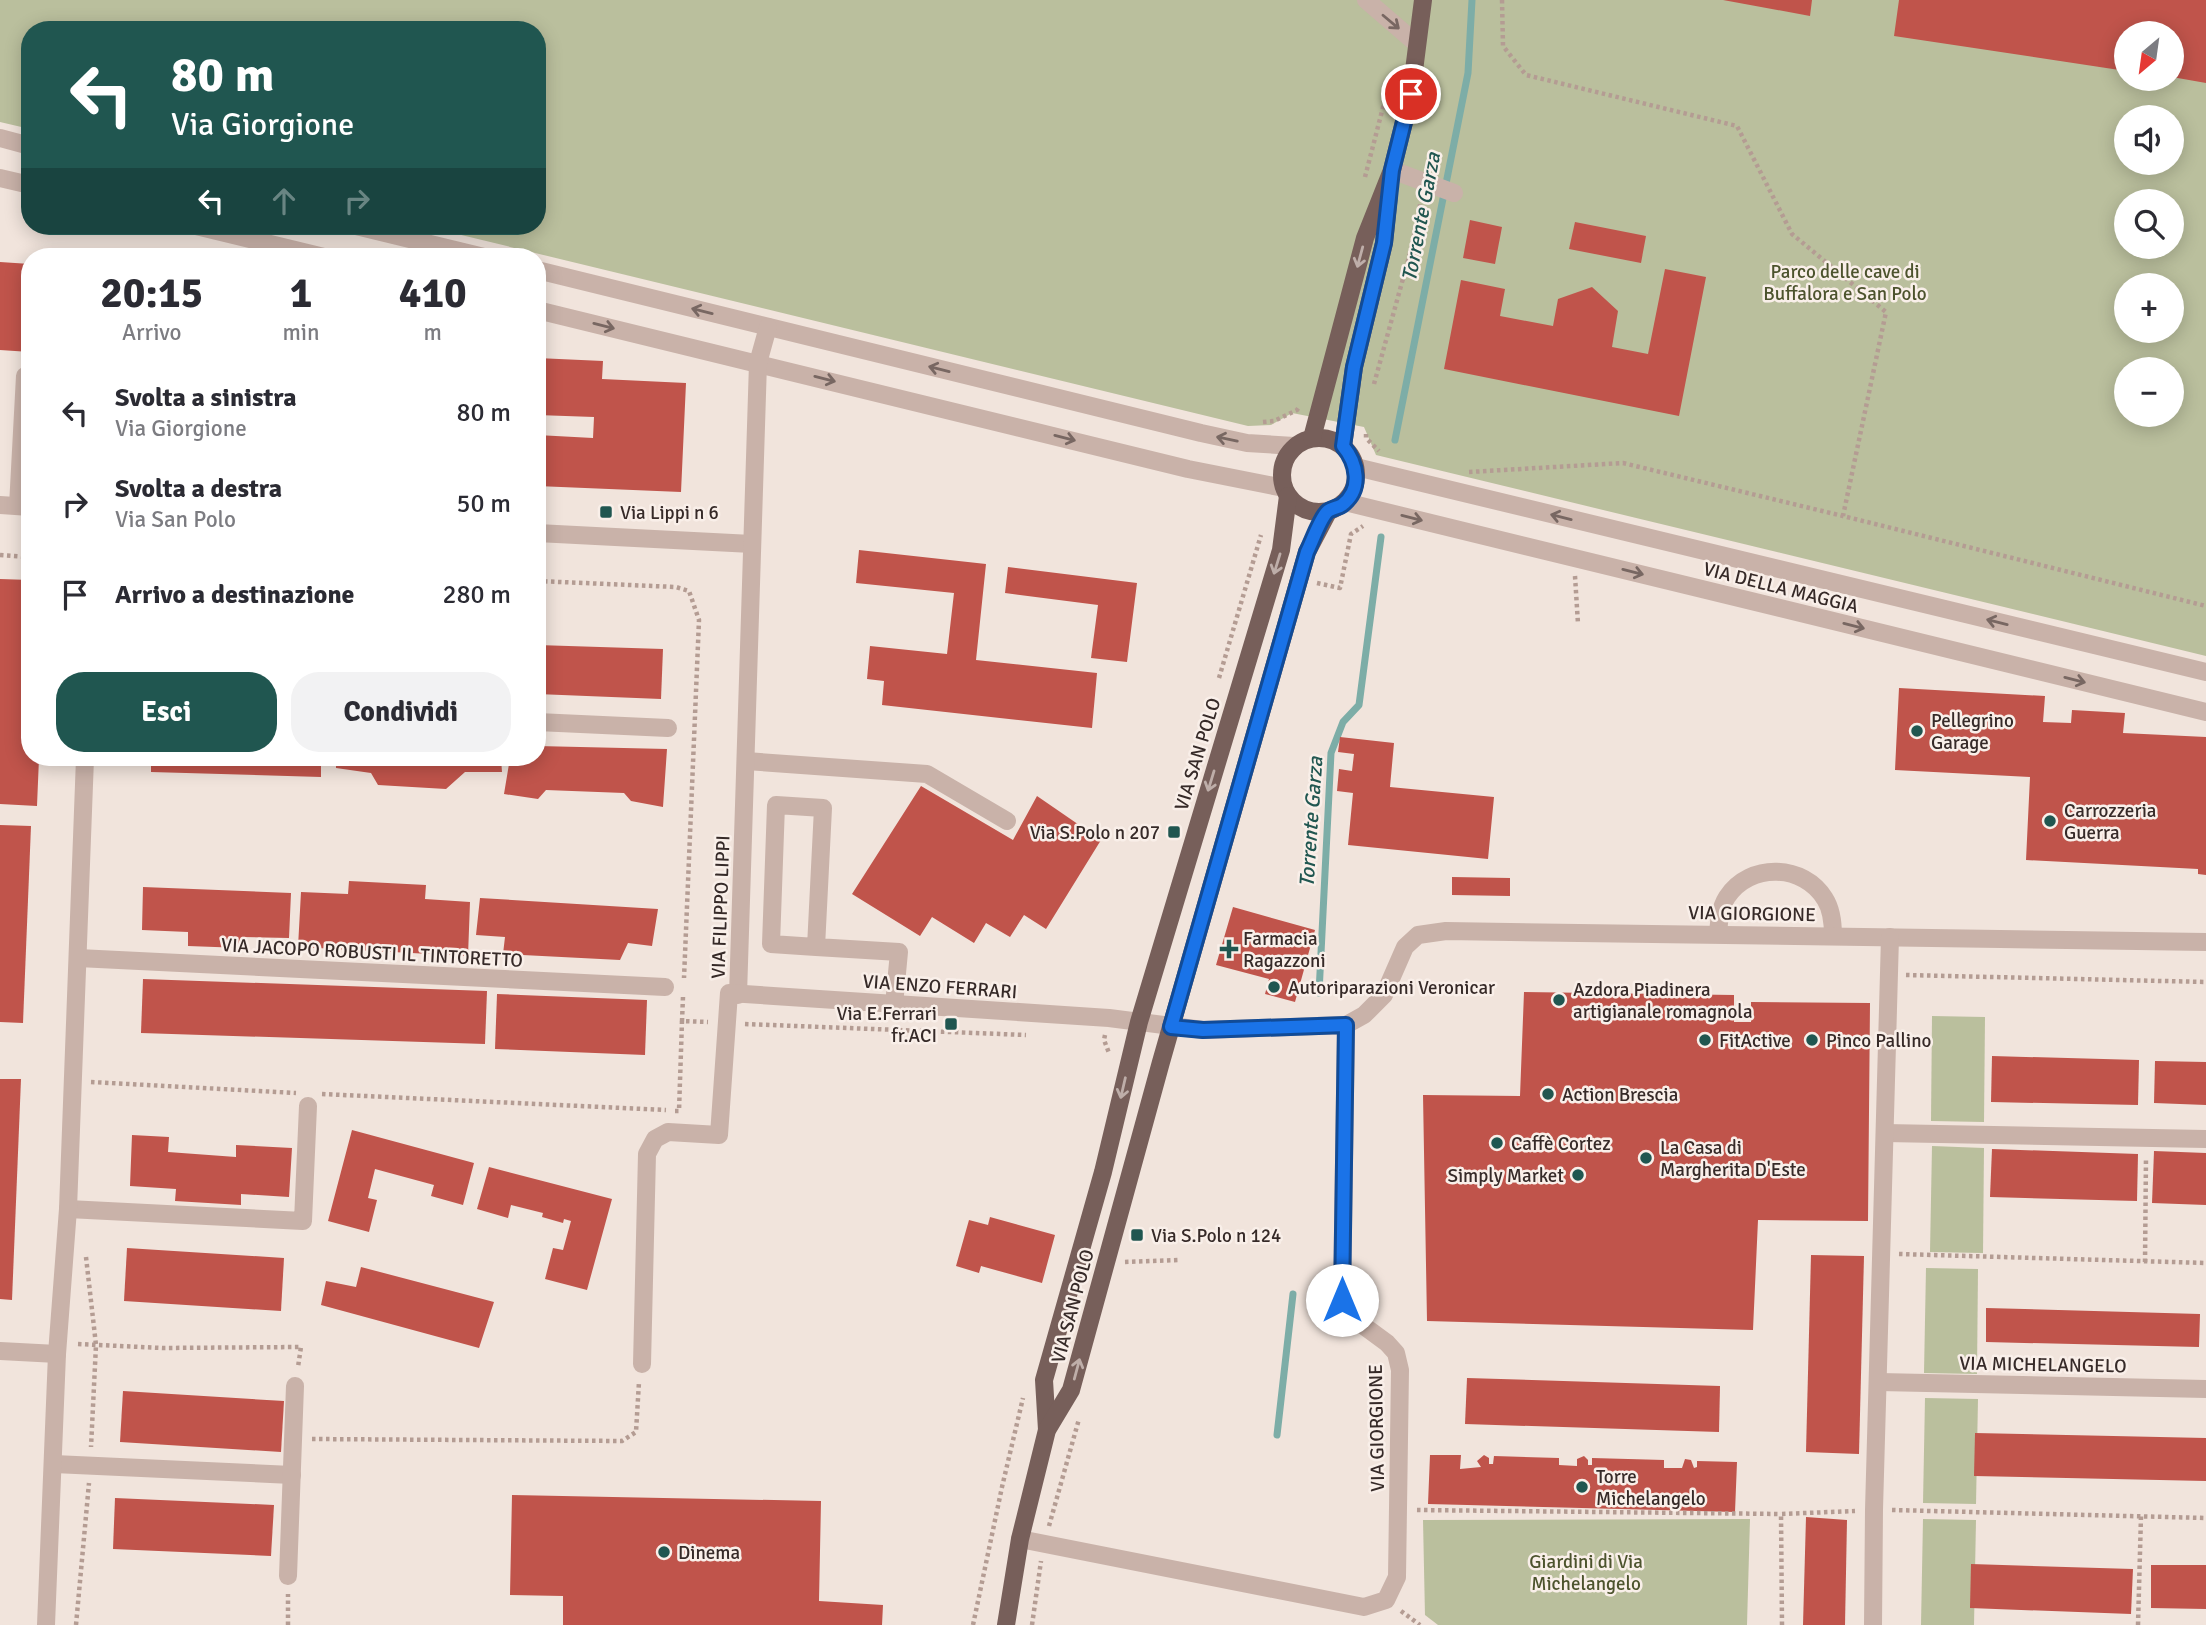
<!DOCTYPE html>
<html lang="it">
<head>
<meta charset="utf-8">
<style>
  :root { --surface:#fff; --page:#f2f2f3; --text:#2b2b33; --muted:#7c7c81; --accent:#205650 }
  body { margin:0; font-family:Signika,sans-serif; background:var(--page); color:var(--text); height:100vh; display:flex; flex-direction:column; font-size:26px; white-space:nowrap }
  * { box-sizing:border-box; margin:0 }
  p { font-size:23px; color:var(--muted) }
  .icon { flex:none; width:38px; height:38px; fill:none; stroke:currentColor; stroke-width:2; stroke-linecap:round; stroke-linejoin:round }
  .map { position:relative; flex:1; overflow:hidden }
  .details { position:absolute; left:21px; top:248px; width:525px; height:518px; display:flex; flex-direction:column; background:var(--surface); border-radius:28px; box-shadow:0 4px 18px #0003 }
  .details>* { flex:none }
  .hud { position:absolute; left:21px; top:21px; width:525px; height:214px; border-radius:28px; box-shadow:0 4px 18px #0003; background:#205650; color:#fff; overflow:hidden }
  .needle { width:46px; rotate:209deg }
  .buttons { position:absolute; left:2114px; top:21px; display:grid; gap:14px }
  .buttons a { display:grid; place-items:center; width:70px; height:70px; border-radius:50%; background:var(--surface); box-shadow:0 4px 18px #0003; font-size:35px }
  .pin { position:absolute; display:grid; place-items:center; width:60px; height:60px; color:#fff; margin:-30px; border:4px solid #fff; border-radius:50%; box-shadow:0 2px 7px #0007 }
  .me { position:absolute; width:77px; margin:-38px; rotate:0deg; stroke-linejoin:round; filter:drop-shadow(0 0 5px #0008) }
  .turn { display:flex; align-items:center; gap:24px; height:147px; padding:0 35px; font-size:32px }
  .turn .icon { width:91px; height:91px; stroke-width:2.5 }
  .turn b { display:block; font-size:49px; line-height:60px }
  .lanes { display:flex; align-items:center; height:66px; padding:0 35px; background:#0003; justify-content:center; gap:35px; direction:ltr }
  .lanes .off { opacity:.35 }
  .eta { display:flex; justify-content:space-evenly; align-items:center; height:119px; text-align:center }
  .eta b { font-size:42px; font-weight:800; line-height:49px }
  .cta { display:flex; gap:14px; margin-top:auto; padding:14px 35px }
  .cta a { flex:1; height:80px; border-radius:28px; background:var(--accent); color:#fff; font-size:28px; font-weight:800; line-height:80px; text-align:center }
  .cta a+a { background:var(--page); color:var(--text) }
  ul { padding:0; list-style:none }
  li { display:flex; align-items:center; gap:21px; height:91px; padding:0 35px }
  li div { flex:1 }
  li b { display:block; font-size:26px }
  li em { font-style:normal }
  .map>svg:first-child { display:block }
  .green { fill:#babf9d; fill-rule:evenodd }
  .lines { fill:none; stroke-linecap:round; stroke-linejoin:round }
  .stream { stroke:#7dada7; stroke-width:7 }
  .building { fill:#c0544b }
  .path { stroke:#b49c93; stroke-width:4.5; stroke-dasharray:3.5 3.5; stroke-linecap:butt }
  .minor { stroke:#c9b2a9; stroke-width:18 }
  .major { stroke:#775f5a; stroke-width:18 }
  .oneway { stroke:#786762 }
  .oneway2 { stroke:#beaea9 }
  .route-casing { stroke:#114b97; stroke-width:18 }
  .route { stroke:#1a73e8; stroke-width:12 }
  .poi-dot { fill:#205650; stroke:#f9efe9; stroke-width:2.5 }
  .labels { text-anchor:middle; stroke-width:5; stroke-linejoin:round; paint-order:stroke }
  .park-label { font-size:19px; fill:#4c532d; stroke:#f9efe9 }
  .poi-label { font-size:19px; fill:#362a28; stroke:#f9efe9; text-anchor:start }
  .street-label { font-size:19px; fill:#362a28; stroke:#f9efe9 }
  .water-label { font-size:21px; font-style:italic; fill:#205650; stroke:#f9efe9 }
</style>
</head>
<body>
<div class="map">
<svg width="2206" height="1625" viewBox="0 0 2206 1625">
  <rect width="100%" height="100%" fill="#f1e4dc"/>
  <g class="green">
    <path d="M0,0h2206v656l-830,-201 -12,-28 -72,-14 -21,12 -23,1 -824,-200h113v-196h-507v99l-30,-7zM2126,33h46v46h-46zM2126,117h46v46h-46zM2126,201h46v46h-46zM2126,285h46v46h-46zM2126,369h46v46h-46z"/>
    <polygon points="1932,1016 1985,1017 1984,1122 1931,1121"/>
    <polygon points="1932,1146 1984,1148 1983,1253 1930,1252"/>
    <polygon points="1926,1268 1978,1269 1977,1374 1924,1373"/>
    <polygon points="1925,1398 1978,1399 1976,1504 1923,1503"/>
    <polygon points="1750,1519 1747,1625 1438,1625 1425,1615 1423,1520"/>
    <polygon points="1923,1519 1976,1520 1974,1625 1921,1625"/>
  </g>
  <g class="lines">
    <g class="stream">
      <polyline points="1395,440 1468,73 1472,0"/>
      <polyline points="1319,993 1331,753 1343,722 1359,705 1381,537"/>
      <polyline points="1277,1435 1293,1294"/>
    </g>
  </g>
  <g class="building">
    <polygon points="1723,0 1812,0 1810,16"/>
    <polygon points="1899,0 2206,0 2206,83 2172,77 2172,33 2126,33 2126,71 1894,36"/>
    <polygon points="1470,220 1502,227 1495,264 1463,258"/>
    <polygon points="1575,222 1646,236 1641,263 1569,249"/>
    <polygon points="0,262 30,264 30,352 0,350"/>
    <polygon points="1665,269 1706,277 1679,416 1444,369 1461,280 1505,289 1500,316 1553,326 1558,299 1592,287 1618,311 1612,347 1648,354"/>
    <polygon points="537,358 603,361 602,379 686,383 681,492 537,486 537,435 593,438 594,417 537,415"/>
    <polygon points="859,550 986,564 976,660 1097,673 1092,728 882,705 884,681 867,679 870,646 947,654 954,593 856,583"/>
    <polygon points="1008,567 1137,583 1127,662 1091,658 1098,605 1005,593"/>
    <polygon points="0,579 30,580 30,758 39,758 37,806 0,804"/>
    <polygon points="537,645 663,649 661,699 537,694"/>
    <polygon points="1899,688 2045,696 2043,722 2071,723 2072,710 2125,713 2123,733 2206,737 2206,875 2198,874 2198,869 2026,860 2030,777 1895,770"/>
    <polygon points="1340,737 1394,743 1390,787 1494,797 1488,859 1348,845 1353,793 1337,791 1339,769 1352,771 1354,754 1338,752"/>
    <polygon points="537,746 667,749 663,807 631,801 624,793 546,790 538,799 504,794 510,758 537,758"/>
    <polygon points="151,758 321,758 321,777 151,772"/>
    <polygon points="336,758 501,758 502,772 465,772 446,789 378,785 371,773 336,768"/>
    <polygon points="921,786 1013,840 1037,796 1101,840 1046,929 1024,915 1010,937 986,923 974,943 932,917 920,936 852,894"/>
    <polygon points="0,825 31,826 23,1023 0,1022"/>
    <polygon points="1452,877 1510,878 1510,896 1452,895"/>
    <polygon points="349,881 426,885 425,899 470,902 468,956 298,947 301,892 348,894"/>
    <polygon points="143,887 291,893 289,938 242,937 242,948 188,946 188,932 142,930"/>
    <polygon points="480,898 658,909 652,946 628,943 620,960 503,954 505,937 476,935"/>
    <polygon points="1233,907 1315,930 1295,1002 1265,994 1269,979 1216,965"/>
    <polygon points="143,979 487,991 485,1044 141,1033"/>
    <polygon points="1524,992 1734,995 1734,1022 1751,1022 1751,1002 1870,1003 1868,1221 1758,1220 1753,1330 1427,1321 1423,1095 1520,1096"/>
    <polygon points="497,994 647,1000 645,1055 495,1049"/>
    <polygon points="1992,1056 2139,1060 2138,1105 1991,1102"/>
    <polygon points="2155,1061 2206,1062 2206,1105 2154,1103"/>
    <polygon points="0,1079 21,1079 12,1300 0,1299"/>
    <polygon points="352,1130 474,1163 463,1205 431,1196 434,1185 375,1169 368,1198 377,1200 369,1232 328,1221"/>
    <polygon points="132,1135 169,1137 168,1152 236,1157 236,1145 292,1148 289,1197 241,1194 241,1205 175,1201 176,1189 130,1186"/>
    <polygon points="1992,1149 2138,1154 2137,1201 1990,1197"/>
    <polygon points="2154,1151 2206,1153 2206,1205 2152,1203"/>
    <polygon points="489,1167 612,1199 587,1290 545,1279 553,1248 563,1250 571,1221 564,1219 563,1223 542,1217 543,1213 511,1205 508,1218 477,1209"/>
    <polygon points="990,1217 1055,1235 1042,1283 981,1266 979,1273 956,1266 969,1220 988,1225"/>
    <polygon points="127,1248 284,1258 281,1311 124,1301"/>
    <polygon points="1811,1255 1864,1256 1859,1454 1806,1452"/>
    <polygon points="361,1267 494,1302 479,1348 321,1305 326,1281 356,1287"/>
    <polygon points="1986,1308 2200,1314 2199,1347 1986,1342"/>
    <polygon points="1467,1378 1720,1386 1719,1432 1465,1424"/>
    <polygon points="123,1391 284,1401 281,1452 120,1442"/>
    <polygon points="1975,1433 2206,1438 2206,1481 1974,1476"/>
    <polygon points="1430,1455 1461,1455 1460,1469 1481,1467 1477,1461 1484,1455 1489,1458 1489,1464 1493,1464 1494,1456 1559,1458 1559,1465 1577,1466 1577,1459 1584,1456 1588,1460 1588,1465 1592,1465 1592,1458 1664,1460 1664,1468 1682,1468 1685,1459 1691,1460 1694,1468 1697,1467 1697,1461 1737,1462 1735,1512 1428,1504"/>
    <polygon points="512,1495 821,1501 819,1601 883,1605 882,1625 563,1625 563,1596 510,1595"/>
    <polygon points="115,1498 274,1505 271,1556 113,1549"/>
    <polygon points="1806,1517 1847,1520 1845,1625 1803,1625"/>
    <polygon points="1971,1564 2133,1569 2131,1614 1970,1608"/>
    <polygon points="2151,1565 2206,1565 2206,1609 2151,1608"/>
  </g>
  <g class="lines">
    <g class="path">
      <polyline points="1502,0 1503,46 1526,75 1737,126 1792,234 1886,312 1843,516 2206,606"/>
      <polyline points="1365,177 1389,84"/>
      <polyline points="1374,384 1412,246 1421,200"/>
      <polyline points="1263,422 1274,421 1297,410 1299,407"/>
      <polyline points="1366,434 1366,438 1379,451"/>
      <polyline points="1469,472 1623,463 1843,516"/>
      <polyline points="0,555 30,557"/>
      <polyline points="1575,576 1578,624"/>
      <polyline points="537,581 676,587 689,591 699,620 684,978"/>
      <polyline points="1317,583 1340,588 1351,534 1363,526"/>
      <polyline points="1219,678 1261,535"/>
      <polyline points="1906,975 2206,982"/>
      <polyline points="683,997 682,1021 708,1022"/>
      <polyline points="745,1024 1026,1035"/>
      <polyline points="1105,1035 1104,1040 1109,1053"/>
      <polyline points="91,1082 296,1093"/>
      <polyline points="322,1094 666,1110"/>
      <polyline points="675,1111 679,1111 682,1021"/>
      <polyline points="1899,1254 2206,1263"/>
      <polyline points="86,1257 96,1345 91,1447"/>
      <polyline points="1125,1262 1178,1260"/>
      <polyline points="2145,1262 2146,1157"/>
      <polyline points="78,1344 162,1348 301,1347 298,1367"/>
      <polyline points="312,1439 622,1441 636,1432 639,1382"/>
      <polyline points="1417,1510 1781,1514"/>
      <polyline points="1892,1510 2206,1518"/>
      <polyline points="1049,1526 1079,1419"/>
      <polyline points="1401,1611 1420,1625"/>
      <polyline points="76,1625 89,1483"/>
      <polyline points="288,1625 288,1594"/>
      <polyline points="973,1625 1002,1487 1023,1398"/>
      <polyline points="1032,1625 1041,1561"/>
      <polyline points="1782,1625 1781,1514 1855,1511"/>
      <polyline points="2138,1625 2141,1516"/>
    </g>
    <g class="minor">
      <polyline points="1366,0 1417,44"/>
      <polyline points="0,138 30,146"/>
      <polyline points="1392,170 1454,193"/>
      <polyline points="0,178 30,185"/>
      <polyline points="196,226 324,257"/>
      <polyline points="356,226 484,257"/>
      <polyline points="537,270 1201,433 1247,443 1294,446"/>
      <polyline points="537,310 1188,469 1284,488"/>
      <polyline points="1356,467 2206,672"/>
      <polyline points="1345,502 2206,712"/>
      <polyline points="0,505 30,507"/>
      <polyline points="18,506 25,376 30,376"/>
      <polyline points="537,533 752,544"/>
      <polyline points="537,722 668,728"/>
      <polyline points="746,761 927,774 1007,821"/>
      <path d="M1718,934c1,-13 2,-26 9,-37 23,-35 77,-33 98,2 7,11 8,24 8,37"/>
      <polyline points="816,947 771,944 776,805 823,808 816,947 899,952 894,1005"/>
      <polyline points="78,958 665,987"/>
      <polyline points="738,995 758,363 768,327"/>
      <polyline points="1885,1133 2206,1139"/>
      <polyline points="68,1209 303,1221 308,1106"/>
      <polyline points="0,1351 57,1354"/>
      <polyline points="642,1364 647,1154 655,1139 668,1132 719,1135 729,993 1109,1018 1203,1030 1346,1025 1364,1015 1384,995 1405,947 1418,935 1446,931 2206,942"/>
      <polyline points="1879,1382 2206,1389"/>
      <polyline points="54,1464 292,1475"/>
      <polyline points="1020,1539 1364,1607 1386,1600 1397,1577 1400,1370 1396,1353 1387,1343 1353,1318 1342,1300 1346,1025"/>
      <polyline points="288,1576 295,1386"/>
      <polyline points="46,1625 57,1354 68,1209 85,758"/>
      <polyline points="1873,1625 1874,1510 1890,937"/>
    </g>
    <g class="major">
      <circle cx="1319" cy="475" r="37"/>
      <polyline points="1312,438 1365,238 1392,170 1411,94 1423,0"/>
      <polyline points="1343,446 1354,367 1384,243 1389,195"/>
      <polyline points="1047,1430 1044,1380 1103,1172 1139,1022 1281,550 1288,496"/>
      <polyline points="1006,1625 1020,1539 1047,1430 1071,1390 1161,1062 1307,552 1328,512"/>
    </g>
  </g>
  <defs><path id="oneway-shaft" d="M-6 0H5M1.5-3L5.5 0L1.5 3" fill="none" stroke-width="1.6" stroke-linecap="round" stroke-linejoin="round" transform="scale(1.75)"/></defs>
  <g class="oneway">
    <use href="#oneway-shaft" transform="translate(1391 22) rotate(40)"/>
    <use href="#oneway-shaft" transform="translate(702 311) rotate(-166)"/>
    <use href="#oneway-shaft" transform="translate(604 326) rotate(14)"/>
    <use href="#oneway-shaft" transform="translate(939 369) rotate(-166)"/>
    <use href="#oneway-shaft" transform="translate(825 379) rotate(14)"/>
    <use href="#oneway-shaft" transform="translate(1065 438) rotate(14)"/>
    <use href="#oneway-shaft" transform="translate(1227 439) rotate(-168)"/>
    <use href="#oneway-shaft" transform="translate(1561 517) rotate(-166)"/>
    <use href="#oneway-shaft" transform="translate(1412 518) rotate(14)"/>
    <use href="#oneway-shaft" transform="translate(1633 572) rotate(14)"/>
    <use href="#oneway-shaft" transform="translate(1997 622) rotate(-166)"/>
    <use href="#oneway-shaft" transform="translate(1854 626) rotate(14)"/>
    <use href="#oneway-shaft" transform="translate(2075 680) rotate(14)"/>
  </g>
  <g class="oneway2">
    <use href="#oneway-shaft" transform="translate(1360 257) rotate(105)"/>
    <use href="#oneway-shaft" transform="translate(1277 564) rotate(107)"/>
    <use href="#oneway-shaft" transform="translate(1211 781) rotate(107)"/>
    <use href="#oneway-shaft" transform="translate(1123 1088) rotate(103)"/>
    <use href="#oneway-shaft" transform="translate(1077 1369) rotate(-75)"/>
  </g>
  <g class="lines">
    <g class="route-casing">
      <path id="route" d="M1342,1300l4,-275 -143,5 -32,-3 136,-475c5,-10 13,-33 20,-40 4,-4 11,-4 15,-7 21,-16 15,-42 1,-59l11,-79 30,-124 8,-73 19,-76"/>
    </g>
    <use href="#route" class="route"/>
  </g>
  <g class="poi-dot">
    <rect x="599" y="505" width="14" height="14" rx="3.5"/>
    <circle cx="1917" cy="731" r="7"/>
    <circle cx="2050" cy="821" r="7"/>
    <rect x="1167" y="825" width="14" height="14" rx="3.5"/>
    <path d="M1225.5 938.5h7v7h7v7h-7v7h-7v-7h-7v-7h7z"/>
    <circle cx="1274" cy="987" r="7"/>
    <circle cx="1559" cy="1000" r="7"/>
    <rect x="944" y="1017" width="14" height="14" rx="3.5"/>
    <circle cx="1705" cy="1040" r="7"/>
    <circle cx="1812" cy="1040" r="7"/>
    <circle cx="1548" cy="1094" r="7"/>
    <circle cx="1497" cy="1143" r="7"/>
    <circle cx="1646" cy="1158" r="7"/>
    <circle cx="1578" cy="1175" r="7"/>
    <rect x="1130" y="1228" width="14" height="14" rx="3.5"/>
    <circle cx="1582" cy="1487" r="7"/>
    <circle cx="664" cy="1552" r="7"/>
  </g>
  <g class="labels">
    <g class="park-label">
      <text x="1845" y="278">Parco delle cave di<tspan x="1845" dy="22">Buffalora e San Polo</tspan></text>
      <text x="1586" y="1568">Giardini di Via<tspan x="1586" dy="22">Michelangelo</tspan></text>
    </g>
    <g class="poi-label">
      <text x="620" y="519">Via Lippi n 6</text>
      <text x="1931" y="727">Pellegrino<tspan x="1931" dy="22">Garage</tspan></text>
      <text x="2064" y="817">Carrozzeria<tspan x="2064" dy="22">Guerra</tspan></text>
      <text x="1160" y="839" text-anchor="end">Via S.Polo n 207</text>
      <text x="1243" y="945">Farmacia<tspan x="1243" dy="22">Ragazzoni</tspan></text>
      <text x="1288" y="994">Autoriparazioni Veronicar</text>
      <text x="1573" y="996">Azdora Piadinera<tspan x="1573" dy="22">artigianale romagnola</tspan></text>
      <text x="937" y="1020" text-anchor="end">Via E.Ferrari<tspan x="937" dy="22">fr.ACI</tspan></text>
      <text x="1719" y="1047">FitActive</text>
      <text x="1826" y="1047">Pinco Pallino</text>
      <text x="1562" y="1101">Action Brescia</text>
      <text x="1511" y="1150">Caffè Cortez</text>
      <text x="1660" y="1154">La Casa di<tspan x="1660" dy="22">Margherita D'Este</tspan></text>
      <text x="1564" y="1182" text-anchor="end">Simply Market</text>
      <text x="1151" y="1242">Via S.Polo n 124</text>
      <text x="1596" y="1483">Torre<tspan x="1596" dy="22">Michelangelo</tspan></text>
      <text x="678" y="1559">Dinema</text>
    </g>
    <g class="street-label">
      <text transform="translate(1781 587) rotate(14)" y="7">VIA DELLA MAGGIA</text>
      <text transform="translate(1197 754) rotate(-73)" y="7">VIA SAN POLO</text>
      <text transform="translate(720 907) rotate(-88)" y="7">VIA FILIPPO LIPPI</text>
      <text transform="translate(1752 913) rotate(1)" y="7">VIA GIORGIONE</text>
      <text transform="translate(372 952) rotate(3)" y="7">VIA JACOPO ROBUSTI IL TINTORETTO</text>
      <text transform="translate(940 986) rotate(4)" y="7">VIA ENZO FERRARI</text>
      <text transform="translate(1072 1306) rotate(-75)" y="7">VIA SAN POLO</text>
      <text transform="translate(2043 1364) rotate(1)" y="7">VIA MICHELANGELO</text>
      <text transform="translate(1376 1428) rotate(-91)" y="7">VIA GIORGIONE</text>
    </g>
    <g class="water-label">
      <text transform="translate(1421 217) rotate(-79)" y="7">Torrente Garza</text>
      <text transform="translate(1311 822) rotate(-86)" y="7">Torrente Garza</text>
    </g>
  </g>
</svg>
<div class="buttons">
<a><svg class="needle" viewBox="-14 -14 28 28"><path d="M0-13l5 13h-10z" fill="#e53935"/><path d="M0 13l5-13h-10z" fill="#7c7c81"/></svg></a>
<a><svg class="icon" aria-label="sound" viewBox="0 0 24 24"><path d="M4 9h4l5-4v14l-5-4H4zM17 9q2 3 0 6"/></svg></a>
<a><svg class="icon" aria-label="search" viewBox="0 0 24 24"><circle cx="10" cy="10" r="6"/><path d="M15 15l6 6"/></svg></a>
<a>+</a>
<a>−</a>
</div>
<div class="pin" style="left:1411px;top:94px;background:#d93025"><svg class="icon" aria-label="arrive" viewBox="0 0 24 24"><path d="M6 21V4h12l-3 4 3 4H6"/></svg></div>
<svg class="me" style="left:1342px;top:1300px" viewBox="-20 -20 40 40"><circle r="19" fill="#fff"/><path d="M0-13L10 11 0 6-10 11z" fill="#1a73e8"/></svg>
<div class="hud">
<div class="turn"><svg class="icon" aria-label="left" viewBox="0 0 24 24"><path d="M17 20v-9H6M10 6l-5 5 5 5"/></svg><div><b>80 m</b>Via Giorgione</div></div>
<div class="lanes"><svg class="icon" aria-label="left" viewBox="0 0 24 24"><path d="M17 20v-9H6M10 6l-5 5 5 5"/></svg><svg class="icon off" aria-label="ahead" viewBox="0 0 24 24"><path d="M12 20V5M6 11l6-6 6 6"/></svg><svg class="icon off" aria-label="right" viewBox="0 0 24 24"><path d="M7 20v-9h11M14 6l5 5-5 5"/></svg></div>
</div>
<section class="details">
<div class="eta">
<div><b>20:15</b><p>Arrivo</p></div>
<div><b>1</b><p>min</p></div>
<div><b>410</b><p>m</p></div>
</div>
<ul>
<li><svg class="icon" aria-label="left" viewBox="0 0 24 24"><path d="M17 20v-9H6M10 6l-5 5 5 5"/></svg><div><b>Svolta a sinistra</b><p>Via Giorgione</p></div><em>80 m</em></li>
<li><svg class="icon" aria-label="right" viewBox="0 0 24 24"><path d="M7 20v-9h11M14 6l5 5-5 5"/></svg><div><b>Svolta a destra</b><p>Via San Polo</p></div><em>50 m</em></li>
<li><svg class="icon" aria-label="arrive" viewBox="0 0 24 24"><path d="M6 21V4h12l-3 4 3 4H6"/></svg><div><b>Arrivo a destinazione</b></div><em>280 m</em></li>
</ul>
<div class="cta"><a>Esci</a><a>Condividi</a></div>
</section>
</div>
</body>
</html>
